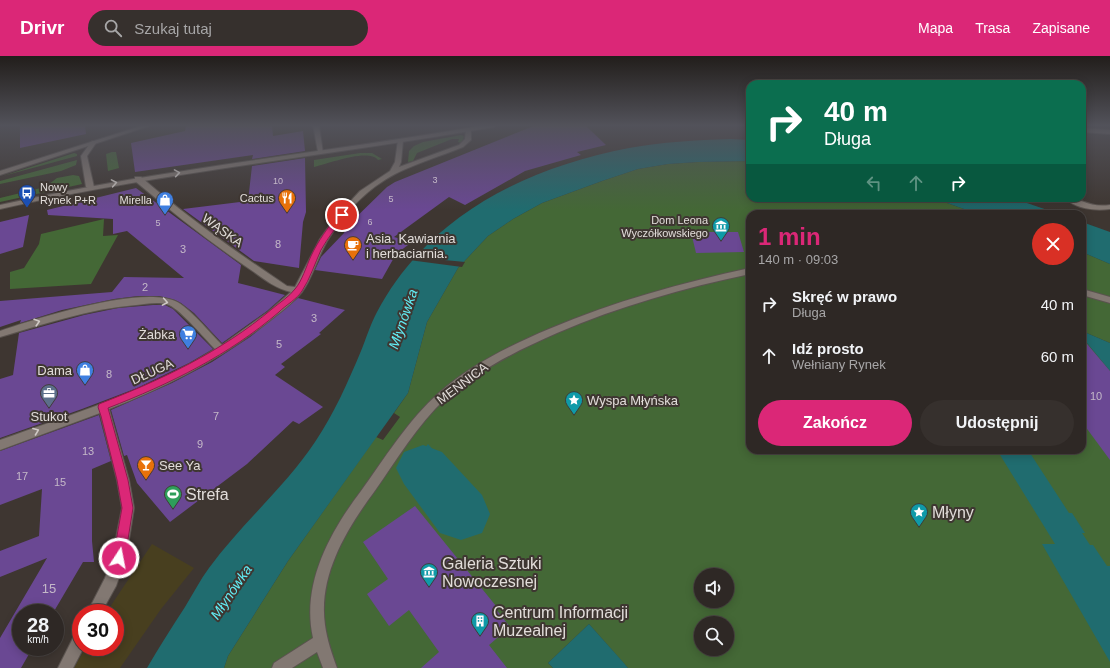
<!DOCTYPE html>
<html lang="pl">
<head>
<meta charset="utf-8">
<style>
  :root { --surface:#2e2825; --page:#36302d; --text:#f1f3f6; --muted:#a7a6a7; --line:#494442; --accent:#db2777 }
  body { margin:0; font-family:Arial,sans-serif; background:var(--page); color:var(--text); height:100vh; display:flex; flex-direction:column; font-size:15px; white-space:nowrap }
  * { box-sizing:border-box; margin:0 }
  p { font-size:13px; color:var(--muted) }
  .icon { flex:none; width:22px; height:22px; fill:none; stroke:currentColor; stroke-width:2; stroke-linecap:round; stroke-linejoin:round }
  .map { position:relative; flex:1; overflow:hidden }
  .panel { position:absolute; left:746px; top:154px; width:340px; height:244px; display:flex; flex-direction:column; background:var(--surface); border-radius:12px; box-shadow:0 2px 10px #0003,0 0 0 1px var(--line) }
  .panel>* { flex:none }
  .hud { position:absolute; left:746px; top:24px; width:340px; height:122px; border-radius:12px; box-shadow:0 2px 10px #0003,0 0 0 1px var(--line); background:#0b6e4f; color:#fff; overflow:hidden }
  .buttons { position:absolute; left:694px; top:512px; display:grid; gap:8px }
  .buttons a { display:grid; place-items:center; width:40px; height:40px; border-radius:50%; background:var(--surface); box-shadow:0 2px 10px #0003,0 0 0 1px var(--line); font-size:20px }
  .speed { position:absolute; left:12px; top:548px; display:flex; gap:8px; font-size:20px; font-weight:700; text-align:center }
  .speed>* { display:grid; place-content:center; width:52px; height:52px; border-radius:50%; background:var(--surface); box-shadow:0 2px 10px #0003,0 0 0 1px var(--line); line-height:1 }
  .speed small { font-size:10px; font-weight:400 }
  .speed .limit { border:6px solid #d22; background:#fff; color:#111 }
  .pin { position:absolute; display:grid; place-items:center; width:34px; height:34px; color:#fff; margin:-17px; border:2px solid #fff; border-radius:50%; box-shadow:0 1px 4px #0007 }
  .me { position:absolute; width:44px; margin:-22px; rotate:11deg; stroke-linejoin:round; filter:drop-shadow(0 0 3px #0008) }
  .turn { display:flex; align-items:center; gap:14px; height:84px; padding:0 12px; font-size:18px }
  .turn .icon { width:52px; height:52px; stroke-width:2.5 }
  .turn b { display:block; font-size:28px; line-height:34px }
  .lanes { display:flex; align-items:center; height:38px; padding:0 12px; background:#0003; justify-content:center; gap:20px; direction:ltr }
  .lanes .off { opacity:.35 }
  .round { display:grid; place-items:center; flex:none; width:42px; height:42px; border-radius:21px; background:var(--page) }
  .overview { display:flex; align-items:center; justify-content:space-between; height:68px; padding:0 12px }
  h1 { font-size:24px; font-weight:600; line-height:30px; color:var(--accent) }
  .primary-button { display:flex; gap:8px; margin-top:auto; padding:8px 12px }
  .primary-button a { flex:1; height:46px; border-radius:24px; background:var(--accent); color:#fff; font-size:16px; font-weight:600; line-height:46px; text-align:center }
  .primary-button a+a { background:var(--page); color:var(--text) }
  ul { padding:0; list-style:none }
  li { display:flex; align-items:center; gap:12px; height:52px; padding:0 12px }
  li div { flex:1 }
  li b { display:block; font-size:15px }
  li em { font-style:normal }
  header { display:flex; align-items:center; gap:24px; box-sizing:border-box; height:56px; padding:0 20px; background:var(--accent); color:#fff }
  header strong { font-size:19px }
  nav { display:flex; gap:22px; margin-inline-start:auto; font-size:14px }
  .search { width:280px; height:36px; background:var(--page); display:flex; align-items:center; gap:10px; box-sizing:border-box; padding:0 14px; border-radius:22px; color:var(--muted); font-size:15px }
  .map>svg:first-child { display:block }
  .green { fill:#446836; fill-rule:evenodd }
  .sand { fill:#483f1f }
  .water { fill:#206c6f }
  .pier { fill:#3e3631 }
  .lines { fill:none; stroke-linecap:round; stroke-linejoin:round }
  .river { fill:#206c6f; fill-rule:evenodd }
  .building { fill:#6a4893 }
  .street-casing { stroke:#5a534f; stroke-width:2 }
  .secondary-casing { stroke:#5a534f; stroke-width:2 }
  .street { fill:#827872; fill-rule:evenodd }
  .secondary { fill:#827872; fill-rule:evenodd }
  .oneway { stroke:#cfc9c5 }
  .route { fill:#db2777; stroke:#8e194d }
  .labels { text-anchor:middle; stroke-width:4; stroke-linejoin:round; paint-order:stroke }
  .far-number-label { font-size:9px; fill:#c4b8c8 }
  .far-poi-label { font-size:11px; fill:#e2ddda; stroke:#3e3631; text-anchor:end }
  .number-label { font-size:11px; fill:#c4b8c8 }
  .street-label { font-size:13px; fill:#e2ddda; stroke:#3e3631 }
  .poi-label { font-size:13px; fill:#e2ddda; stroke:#3e3631; text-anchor:start }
  .near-number-label { font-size:13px; fill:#c4b8c8 }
  .water-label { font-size:14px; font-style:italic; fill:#62edf5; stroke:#3e3631 }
  .near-poi-label { font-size:16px; fill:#e2ddda; stroke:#3e3631; text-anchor:start }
</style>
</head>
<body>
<header>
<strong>Drivr</strong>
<div class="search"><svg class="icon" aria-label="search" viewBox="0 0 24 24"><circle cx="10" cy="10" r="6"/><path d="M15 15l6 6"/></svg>Szukaj tutaj</div>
<nav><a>Mapa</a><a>Trasa</a><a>Zapisane</a></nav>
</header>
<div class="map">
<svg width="1110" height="612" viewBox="0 0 1110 612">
  <rect width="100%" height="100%" fill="#3e3631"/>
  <g class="green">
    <polygon points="461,79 464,80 463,85 461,87 458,86 459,83 452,83 417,97 413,105 408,106 409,95 414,90 423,86"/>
    <polygon points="112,96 116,96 119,112 108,115 106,98"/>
    <polygon points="74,97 77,98 77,100 3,120"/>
    <path d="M360,97h12l10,6 -4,1c-10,-12 -50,4 -64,7v-7z"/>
    <polygon points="77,104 76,109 61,115 0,128 0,125"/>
    <path d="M750,105v37h183l45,16h-228v236h332v-113l28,34v297h-482l-39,-44 -41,39 5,5h-329l4,-12 60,-95 88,-124 7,3 17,-23 -6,-4 14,-20 19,-71 31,-54 30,-32 25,-17 29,-16 60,-22 36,-12 30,-5 30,-2zM701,519h26v26h-26zM701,567h26v26h-26z"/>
    <polygon points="73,119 79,120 82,128 0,146 0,142 45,131 57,122"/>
    <polygon points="104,163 103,180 118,179 91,228 10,233 10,216 24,212 39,188 41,178"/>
    <polygon points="1082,196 1110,208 1110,287 1082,275"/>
  </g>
  <polygon class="sand" points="152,488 194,512 161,553 120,612 74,612 86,591 115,591 115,557 106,557"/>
  <g class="water">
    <path d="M730,83l20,1v21l-52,1 -30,2 -30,5 -36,12 -60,22 -29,16 -25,17 -30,32 -31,54 -19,71 -120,168 -60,95 -4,12h-77c12,-21 25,-41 38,-61 8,-13 15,-27 24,-39 33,-45 76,-81 106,-126 19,-28 33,-60 46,-91 5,-12 9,-26 16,-39 51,-96 148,-144 252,-164 33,-6 67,-8 101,-9z"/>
    <polygon points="933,142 1012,142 1059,158 978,158"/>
    <polygon points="1082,166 1110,176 1110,208 1082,196"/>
    <polygon points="1082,275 1110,287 1110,315 1082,281"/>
    <polygon points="428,388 454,417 421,440 405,420"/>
    <polygon points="997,394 1028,394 1069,457 1072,457 1085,477 1082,477 1090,489 1093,489 1107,510 1110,510 1110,606 1042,488 1055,488"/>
    <polygon points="589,568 623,606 628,612 553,612 548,607"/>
  </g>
  <polygon class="pier" points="413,201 465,206 462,211 409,204"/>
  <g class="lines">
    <polygon class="river" points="423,389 442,396 482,439 490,458 482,477 461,484 440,477 404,428 396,412 404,396"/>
  </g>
  <g class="building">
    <polygon points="20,69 85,69 86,78 20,92"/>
    <polygon points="186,69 272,69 273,80 303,75 305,95 252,103 253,99 135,116 131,87 185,75"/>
    <polygon points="536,69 585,69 606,89 577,96 581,99 525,115 465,149 449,141 394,181 412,186 396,198 382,223 315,214 321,201 344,177 346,171 387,131 395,126"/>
    <polygon points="305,102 306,156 303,166 299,212 254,205 183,153 248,145 252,110"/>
    <polygon points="136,132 241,209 238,227 285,239 267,255 222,287 194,257 181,247 175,244 159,240 138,240 114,243 62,254 20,267 21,264 0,271 0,245 112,236 124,221 184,222 127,175 113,178 113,163 48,159 47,154"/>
    <polygon points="29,159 23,191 0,198 0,166"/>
    <polygon points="691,176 738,176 744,196 696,197"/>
    <polygon points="298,242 345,254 319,277 321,278 281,308 285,311 275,319 323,351 299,368 293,365 247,408 170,466 137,427 127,399 124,400 111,354 172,327 212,306 250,281"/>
    <polygon points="153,249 165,249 173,253 213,293 189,307 137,332 82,353 0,382 0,323 13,319 19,277 84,259 118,252"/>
    <polygon points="1082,282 1110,315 1110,404 1082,366"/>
    <polygon points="99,359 111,405 92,413 92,485 94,506 83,506 53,557 21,557 21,591 33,591 21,612 0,612 0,582 47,502 0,521 0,495 39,480 42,433 0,449 0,395"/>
    <polygon points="415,450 496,550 495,552 510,571 489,589 507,612 421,612 439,596 409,554 389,570 367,538 388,523 363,486"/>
  </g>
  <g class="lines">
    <g class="street-casing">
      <g id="street">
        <polygon points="313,69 319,69 323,97 318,96"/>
        <polygon points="1082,72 1110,74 1110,78 1082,76"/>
        <path d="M466,73l5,1v10l-8,7c-22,9 -46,16 -68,27 -27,14 -50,38 -66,64 -11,17 -16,39 -27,54 -9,11 -23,21 -34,30 -49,38 -102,65 -159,87l20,71 5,28 -8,50 -10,28 -15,27h-14l18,-35 7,-20 10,-50 -5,-28 -17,-67 -100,37v-10c73,-26 149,-49 215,-91 -11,-11 -33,-38 -46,-44 -10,-4 -23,-1 -33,0 -48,4 -91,19 -136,32v-6c38,-13 139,-45 175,-30 14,6 35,32 47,44l46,-33 23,-20c-14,-3 -26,-12 -37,-20 -42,-28 -81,-59 -119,-91v-4h6c46,40 95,75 146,109l8,1 25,-48 15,-21 25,-27 30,-20 5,-9 3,-22 5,1 -2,21 -2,5 60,-22 6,-6z"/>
        <polygon points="93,85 96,87 87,100 94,131 90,133 86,131 81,100 91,86"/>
        <path d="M1065,142c17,0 24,10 45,7v4c-15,2 -34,0 -45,-11z"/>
        <path d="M750,212v6c-67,14 -130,32 -193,59 -39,17 -79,37 -111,65 -29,27 -50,63 -72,94 -28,38 -56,84 -49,133 2,15 7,29 12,43h-14l-6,-16 -25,16h-20l2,-5 39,-25c-12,-54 17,-106 48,-147 24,-33 47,-71 78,-98 31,-28 72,-48 110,-64 66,-28 132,-46 201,-61z"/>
        <polygon points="1082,233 1110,241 1110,247 1082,239"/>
        <polygon points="81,574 81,591 84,591 73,612 58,612 76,576"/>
      </g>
    </g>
    <g class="secondary-casing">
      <g id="secondary">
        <polygon points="144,69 152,69 0,119 0,115"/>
        <path d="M486,69h11l-3,2c-165,29 -331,45 -494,82v-4c160,-36 324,-52 486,-80z"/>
      </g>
    </g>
    <use href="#street" class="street"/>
    <use href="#secondary" class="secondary"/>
  </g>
  <defs><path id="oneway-chevron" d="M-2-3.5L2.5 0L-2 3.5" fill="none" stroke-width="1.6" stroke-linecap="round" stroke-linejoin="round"/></defs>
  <g class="oneway">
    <use href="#oneway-chevron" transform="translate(177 117) rotate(-9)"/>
    <use href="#oneway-chevron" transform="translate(114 127) rotate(-10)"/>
    <use href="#oneway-chevron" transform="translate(165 246) rotate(10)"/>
    <use href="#oneway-chevron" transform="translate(37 266) rotate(-17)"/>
    <use href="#oneway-chevron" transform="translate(36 375) rotate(-21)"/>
  </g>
  <linearGradient id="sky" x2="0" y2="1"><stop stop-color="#221e1b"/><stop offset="0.45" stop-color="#52525a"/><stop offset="1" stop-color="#52525a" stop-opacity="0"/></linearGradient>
  <rect width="1110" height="154" fill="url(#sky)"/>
  <path class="route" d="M342,157l3,2c-8,12 -17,22 -24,35 -6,13 -11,29 -19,41 -5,8 -16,14 -23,21 -50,43 -109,72 -171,96l20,72 5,28 -8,50 -2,3 -4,2 -4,-2 -2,-3 9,-50 -5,-28 -16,-64 -3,-9 1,-3c62,-24 122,-52 173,-95 7,-6 17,-12 23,-20 7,-8 11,-22 16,-33 7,-15 17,-29 28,-42z"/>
  <defs>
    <g id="bus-pin" transform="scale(0.9)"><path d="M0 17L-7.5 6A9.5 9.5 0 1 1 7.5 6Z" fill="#1a4fb4" stroke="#3e3631"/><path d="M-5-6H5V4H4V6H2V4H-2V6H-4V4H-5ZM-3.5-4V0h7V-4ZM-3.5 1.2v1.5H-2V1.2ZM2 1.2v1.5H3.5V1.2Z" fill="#fff"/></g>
    <g id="restaurant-pin" transform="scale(0.9)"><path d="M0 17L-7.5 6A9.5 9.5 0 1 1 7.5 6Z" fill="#e8710a" stroke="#3e3631"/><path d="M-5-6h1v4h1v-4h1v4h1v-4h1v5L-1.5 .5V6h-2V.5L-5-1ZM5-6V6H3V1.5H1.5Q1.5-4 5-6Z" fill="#fff"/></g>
    <g id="shop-pin" transform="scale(0.9)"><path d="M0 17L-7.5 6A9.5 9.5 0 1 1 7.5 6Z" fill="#3f7fe0" stroke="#3e3631"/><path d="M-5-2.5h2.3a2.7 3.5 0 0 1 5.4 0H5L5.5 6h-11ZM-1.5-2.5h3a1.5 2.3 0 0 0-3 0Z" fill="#fff"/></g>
    <g id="museum-pin" transform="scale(0.9)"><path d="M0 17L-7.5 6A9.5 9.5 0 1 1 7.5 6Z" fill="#0f9aa8" stroke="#3e3631"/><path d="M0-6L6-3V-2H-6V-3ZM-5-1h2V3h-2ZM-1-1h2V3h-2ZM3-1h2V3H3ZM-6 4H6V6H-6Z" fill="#fff"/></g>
    <g id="cafe-pin" transform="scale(0.9)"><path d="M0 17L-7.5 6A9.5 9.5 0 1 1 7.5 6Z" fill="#e8710a" stroke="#3e3631"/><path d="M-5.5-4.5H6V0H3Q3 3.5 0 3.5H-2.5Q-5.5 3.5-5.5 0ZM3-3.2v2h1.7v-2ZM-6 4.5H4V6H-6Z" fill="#fff"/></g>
    <g id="supermarket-pin" transform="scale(0.9)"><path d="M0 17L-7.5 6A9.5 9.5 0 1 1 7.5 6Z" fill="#3f7fe0" stroke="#3e3631"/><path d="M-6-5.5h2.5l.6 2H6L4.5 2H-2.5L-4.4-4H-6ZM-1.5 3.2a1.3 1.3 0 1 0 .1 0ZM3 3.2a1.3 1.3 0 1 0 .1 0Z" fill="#fff"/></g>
    <g id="office-pin" transform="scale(0.9)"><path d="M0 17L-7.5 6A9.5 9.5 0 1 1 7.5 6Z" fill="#5c6f8a" stroke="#3e3631"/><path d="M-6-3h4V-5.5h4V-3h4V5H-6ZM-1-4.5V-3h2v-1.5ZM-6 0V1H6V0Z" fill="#fff"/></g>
    <g id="sight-pin" transform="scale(0.9)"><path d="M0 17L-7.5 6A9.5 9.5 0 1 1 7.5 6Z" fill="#0f9aa8" stroke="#3e3631"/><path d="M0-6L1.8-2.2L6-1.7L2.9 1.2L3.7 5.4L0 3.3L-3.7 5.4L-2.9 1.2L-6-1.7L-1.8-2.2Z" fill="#fff"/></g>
    <g id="bar-pin" transform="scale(0.9)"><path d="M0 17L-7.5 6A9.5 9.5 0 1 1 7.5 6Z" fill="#e8710a" stroke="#3e3631"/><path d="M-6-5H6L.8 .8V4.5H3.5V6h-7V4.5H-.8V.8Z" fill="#fff"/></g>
    <g id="stadium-pin" transform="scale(0.9)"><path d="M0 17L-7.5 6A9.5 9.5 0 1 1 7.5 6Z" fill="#2e9e5b" stroke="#3e3631"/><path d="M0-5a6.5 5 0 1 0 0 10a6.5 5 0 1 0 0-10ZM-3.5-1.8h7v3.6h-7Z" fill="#fff"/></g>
    <g id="building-pin" transform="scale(0.9)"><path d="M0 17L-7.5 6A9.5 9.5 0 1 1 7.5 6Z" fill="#0f9aa8" stroke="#3e3631"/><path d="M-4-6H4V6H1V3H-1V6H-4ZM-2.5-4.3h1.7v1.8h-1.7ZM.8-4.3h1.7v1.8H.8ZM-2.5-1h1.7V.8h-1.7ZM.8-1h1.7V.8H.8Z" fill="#fff"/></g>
  </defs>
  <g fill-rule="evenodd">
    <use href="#bus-pin" x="27" y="137"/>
    <use href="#restaurant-pin" x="287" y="142"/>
    <use href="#shop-pin" x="165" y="144"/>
    <use href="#museum-pin" x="721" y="170"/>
    <use href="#cafe-pin" x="353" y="189"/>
    <use href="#supermarket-pin" x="188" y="278"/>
    <use href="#shop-pin" x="85" y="314"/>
    <use href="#office-pin" x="49" y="337"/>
    <use href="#sight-pin" x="574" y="344"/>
    <use href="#bar-pin" x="146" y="409"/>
    <use href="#stadium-pin" x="173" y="438"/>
    <use href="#sight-pin" x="919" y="456"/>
    <use href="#museum-pin" x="429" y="516"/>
    <use href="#building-pin" x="480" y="565"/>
  </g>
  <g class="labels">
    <g class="far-number-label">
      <text x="435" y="127">3</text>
      <text x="278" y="128">10</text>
      <text x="391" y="146">5</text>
      <text x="370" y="169">6</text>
      <text x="158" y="170">5</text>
    </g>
    <g class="far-poi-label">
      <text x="40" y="135" text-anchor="start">Nowy<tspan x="40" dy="13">Rynek P+R</tspan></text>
      <text x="274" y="146">Cactus</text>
      <text x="152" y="148">Mirella</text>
      <text x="708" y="168">Dom Leona<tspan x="708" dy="13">Wyczółkowskiego</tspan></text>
    </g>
    <g class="number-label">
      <text x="278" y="192">8</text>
      <text x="183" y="197">3</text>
      <text x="145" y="235">2</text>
      <text x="314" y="266">3</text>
      <text x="279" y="292">5</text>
      <text x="109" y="322">8</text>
      <text x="1096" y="344">10</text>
      <text x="216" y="364">7</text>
      <text x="200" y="392">9</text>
      <text x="88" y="399">13</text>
      <text x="22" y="424">17</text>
      <text x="60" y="430">15</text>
    </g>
    <g class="street-label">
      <text transform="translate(223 174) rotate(36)" y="5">WĄSKA</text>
      <text transform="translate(152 315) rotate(-24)" y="5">DŁUGA</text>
      <text transform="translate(462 327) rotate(-37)" y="5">MENNICA</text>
    </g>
    <g class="poi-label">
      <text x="366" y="187">Asia. Kawiarnia<tspan x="366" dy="15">i herbaciarnia.</tspan></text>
      <text x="175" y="283" text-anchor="end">Żabka</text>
      <text x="72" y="319" text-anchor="end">Dama</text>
      <text x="587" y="349">Wyspa Młyńska</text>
      <text x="49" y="365" text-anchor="middle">Stukot</text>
      <text x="159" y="414">See Ya</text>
    </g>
    <g class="near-number-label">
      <text x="49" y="537">15</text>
    </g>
    <g class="water-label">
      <text transform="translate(403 263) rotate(-71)" y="5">Młynówka</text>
      <text transform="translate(231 536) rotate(-56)" y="5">Młynówka</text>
    </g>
    <g class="near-poi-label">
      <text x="186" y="444">Strefa</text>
      <text x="932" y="462">Młyny</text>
      <text x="442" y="513">Galeria Sztuki<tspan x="442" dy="18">Nowoczesnej</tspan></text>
      <text x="493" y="562">Centrum Informacji<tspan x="493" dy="18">Muzealnej</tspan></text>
    </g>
  </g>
</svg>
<div class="buttons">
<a><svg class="icon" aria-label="sound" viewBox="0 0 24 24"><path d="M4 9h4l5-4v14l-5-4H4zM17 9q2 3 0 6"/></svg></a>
<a><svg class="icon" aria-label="search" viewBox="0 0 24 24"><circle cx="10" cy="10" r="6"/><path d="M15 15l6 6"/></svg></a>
</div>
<div class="speed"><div>28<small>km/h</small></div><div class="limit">30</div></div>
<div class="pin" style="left:342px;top:159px;background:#d93025"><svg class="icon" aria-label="arrive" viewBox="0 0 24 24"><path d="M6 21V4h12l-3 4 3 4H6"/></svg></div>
<svg class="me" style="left:119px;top:502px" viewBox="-20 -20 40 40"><circle r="17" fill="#db2777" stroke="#fff" stroke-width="3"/><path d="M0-11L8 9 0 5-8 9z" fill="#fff"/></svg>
<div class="hud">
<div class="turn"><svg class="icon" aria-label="right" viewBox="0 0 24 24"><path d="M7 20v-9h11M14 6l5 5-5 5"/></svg><div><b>40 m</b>Długa</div></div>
<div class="lanes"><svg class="icon off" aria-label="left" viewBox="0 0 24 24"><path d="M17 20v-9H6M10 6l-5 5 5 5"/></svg><svg class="icon off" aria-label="ahead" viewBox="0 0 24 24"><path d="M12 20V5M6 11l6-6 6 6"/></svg><svg class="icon" aria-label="right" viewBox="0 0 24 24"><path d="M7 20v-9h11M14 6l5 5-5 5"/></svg></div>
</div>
<section class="panel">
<div class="overview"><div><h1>1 min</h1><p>140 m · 09:03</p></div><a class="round" style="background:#d93025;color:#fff"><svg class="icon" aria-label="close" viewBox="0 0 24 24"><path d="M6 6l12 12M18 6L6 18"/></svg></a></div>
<ul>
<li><svg class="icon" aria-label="right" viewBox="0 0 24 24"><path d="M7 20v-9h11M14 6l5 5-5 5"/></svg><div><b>Skręć w prawo</b><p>Długa</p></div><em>40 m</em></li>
<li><svg class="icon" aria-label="ahead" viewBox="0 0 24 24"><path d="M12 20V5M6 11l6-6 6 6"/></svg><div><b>Idź prosto</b><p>Wełniany Rynek</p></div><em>60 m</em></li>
</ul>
<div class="primary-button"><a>Zakończ</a><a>Udostępnij</a></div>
</section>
</div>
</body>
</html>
